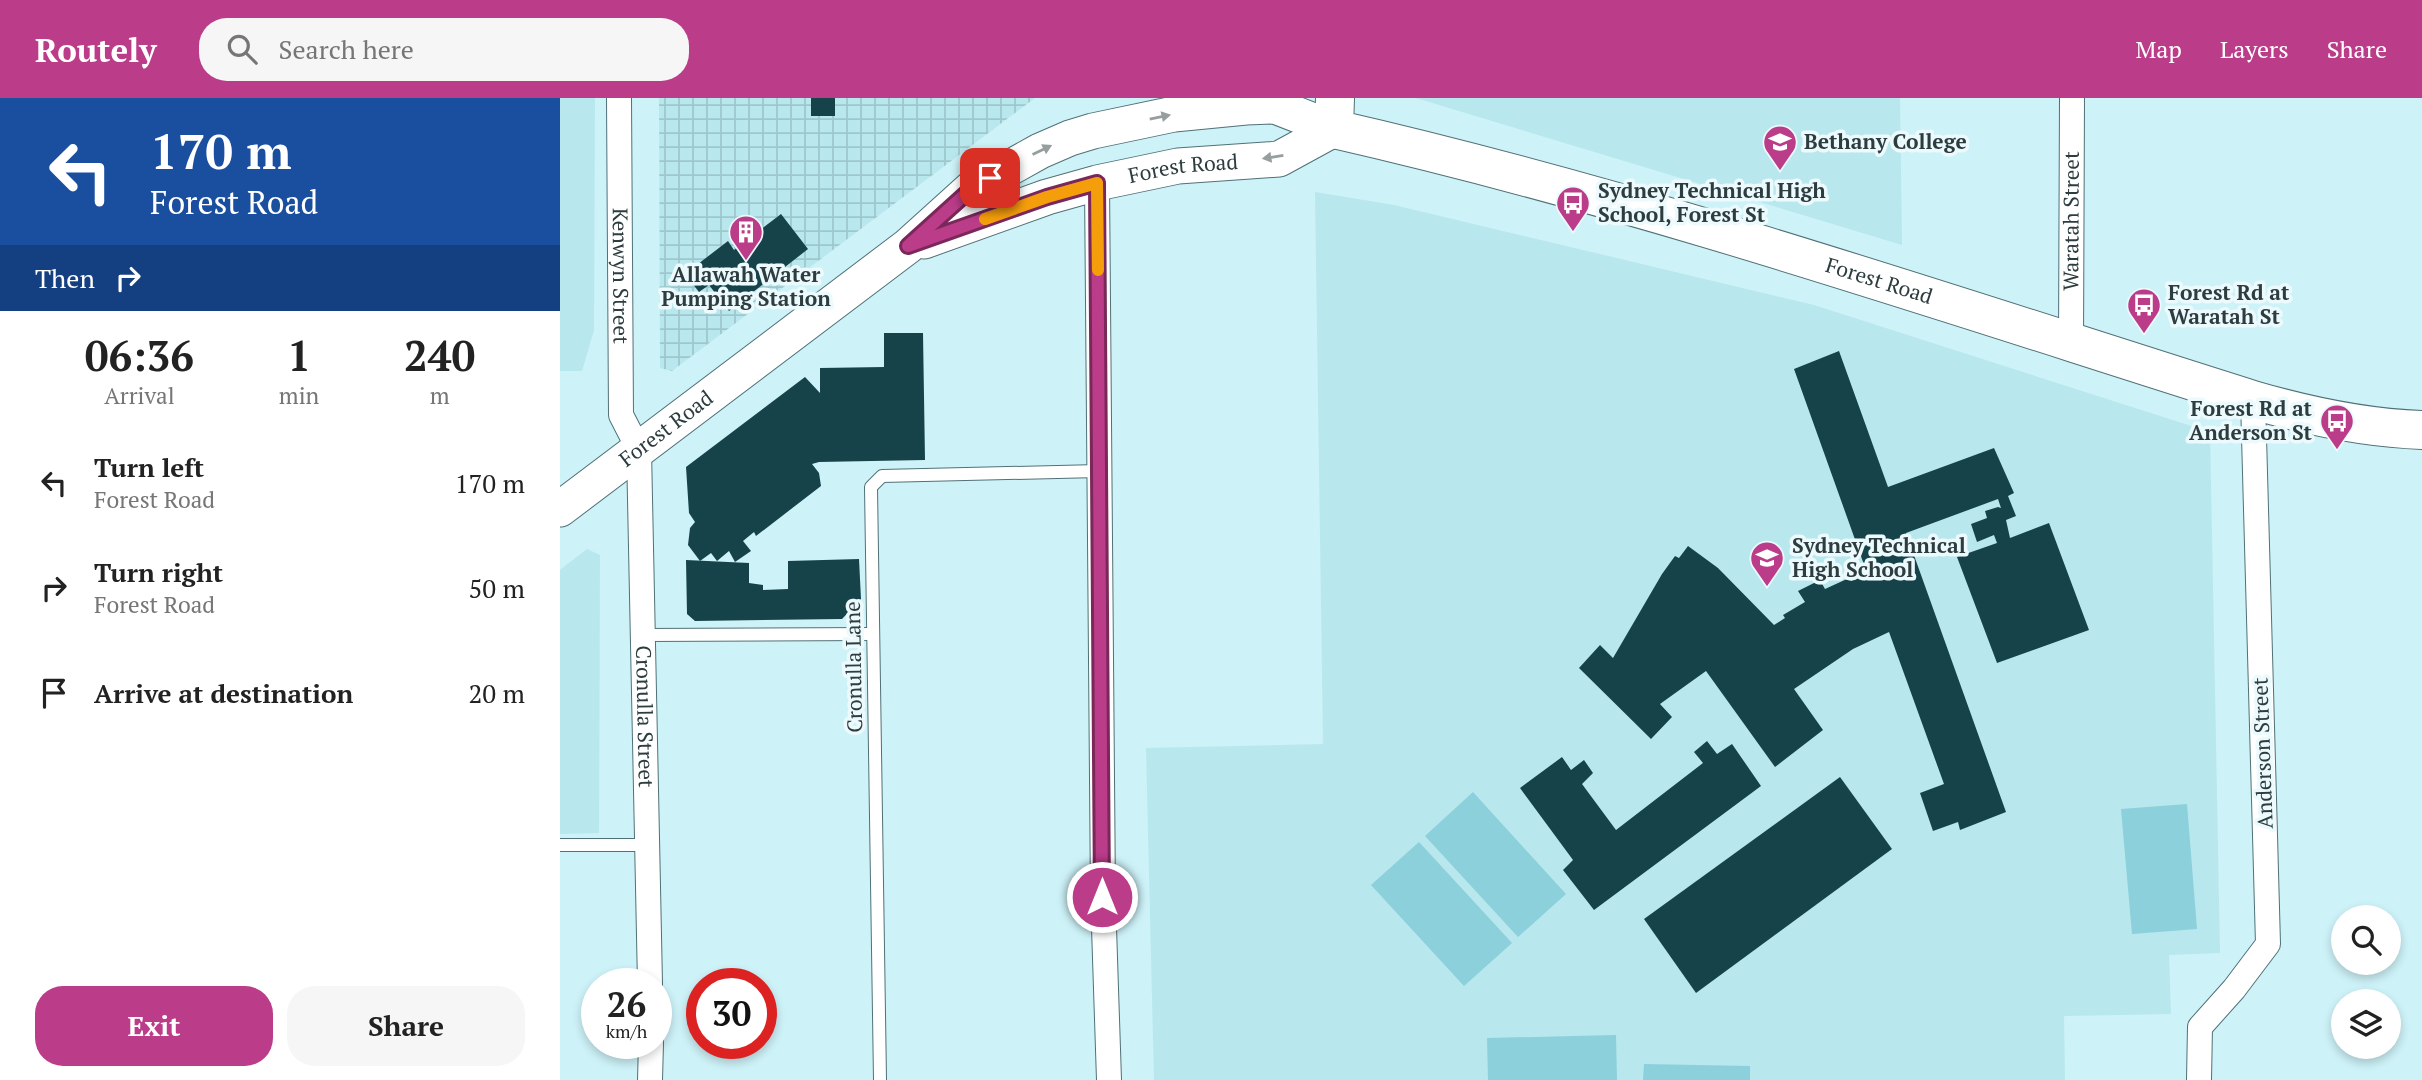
<!DOCTYPE html>
<html lang="en">
<head>
<meta charset="utf-8">
<style>
  :root { --surface:#fff; --page:#f6f6f6; --text:#222; --muted:#767676; --accent:#bb3c89 }
  body { margin:0; font-family:"PT Serif",serif; background:var(--page); color:var(--text); height:100vh; display:flex; flex-direction:column; font-size:26px; white-space:nowrap }
  * { box-sizing:border-box; margin:0 }
  p { font-size:23px; color:var(--muted) }
  .icon { flex:none; width:38px; height:38px; fill:none; stroke:currentColor; stroke-width:2; stroke-linecap:round; stroke-linejoin:round }
  .map { position:relative; flex:1; overflow:hidden }
  .details { display:flex; flex-direction:column; background:var(--surface); width:560px }
  .details>* { flex:none }
  .guide { background:#1a4fa0; color:#fff; overflow:hidden }
  .fabs { position:absolute; left:1771px; top:807px; display:grid; gap:14px }
  .fabs a { display:grid; place-items:center; width:70px; height:70px; border-radius:50%; background:var(--surface); box-shadow:0 4px 10px #0003; font-size:35px }
  .speed { position:absolute; left:21px; top:870px; display:flex; gap:14px; font-size:35px; font-weight:700; text-align:center }
  .speed>* { display:grid; place-content:center; width:91px; height:91px; border-radius:50%; background:var(--surface); box-shadow:0 4px 10px #0003; line-height:1 }
  .speed small { font-size:18px; font-weight:400 }
  .speed .limit { border:10px solid #d22; background:#fff; color:#111 }
  .pin { position:absolute; display:grid; place-items:center; width:60px; height:60px; color:#fff; margin:-30px; border-radius:14px; box-shadow:0 4px 10px #0006 }
  .me { position:absolute; width:77px; margin:-38px; rotate:0deg; stroke-linejoin:round; filter:drop-shadow(0 0 5px #0008) }
  .turn { display:flex; align-items:center; gap:24px; height:147px; padding:0 35px; font-size:32px }
  .turn .icon { width:91px; height:91px; stroke-width:2.5 }
  .turn b { display:block; font-size:49px; line-height:60px }
  .then { display:flex; align-items:center; height:66px; padding:0 35px; background:#0003; gap:14px; font-size:26px }
  .eta { display:flex; justify-content:space-evenly; align-items:center; height:119px; text-align:center }
  .eta b { font-size:42px; font-weight:600; line-height:49px }
  .action { display:flex; gap:14px; margin-top:auto; padding:14px 35px }
  .action a { flex:1; height:80px; border-radius:28px; background:var(--accent); color:#fff; font-size:28px; font-weight:600; line-height:80px; text-align:center }
  .action a+a { background:var(--page); color:var(--text) }
  ul { padding:0; list-style:none }
  li { display:flex; align-items:center; gap:21px; height:105px; padding:0 35px }
  li div { flex:1 }
  li b { display:block; font-size:26px }
  li em { font-style:normal }
  header { display:flex; align-items:center; gap:42px; box-sizing:border-box; height:98px; padding:0 35px; background:var(--accent); color:#fff }
  header strong { font-size:33px }
  nav { display:flex; gap:38px; margin-inline-start:auto; font-size:24px }
  .search { width:490px; height:63px; background:var(--page); display:flex; align-items:center; gap:18px; box-sizing:border-box; padding:0 24px; border-radius:28px; color:var(--muted); font-size:26px }
  main { display:flex; flex:1; min-height:0 }
  .map>svg:first-child { display:block }
  .built { fill:#b8e7ed }
  .industrial { fill:url(#industrial-grid) }
  .green { fill:#8cd0db }
  .building { fill:#16434a }
  .lines { fill:none; stroke-linecap:round; stroke-linejoin:round }
  .service-casing { stroke:#507177; stroke-width:14 }
  .minor-casing { stroke:#507177; stroke-width:26 }
  .secondary-casing { stroke:#507177; stroke-width:37 }
  .primary-casing { stroke:#507177; stroke-width:40 }
  .service { stroke:#fff; stroke-width:12 }
  .minor { stroke:#fff; stroke-width:24 }
  .secondary { stroke:#fff; stroke-width:35 }
  .primary { stroke:#fff; stroke-width:38 }
  .oneway { fill:#969e9e }
  .route-casing { stroke:#7a2759; stroke-width:18 }
  .route { stroke:#bb3c89; stroke-width:12 }
  .slow { stroke:#f59e0b; stroke-width:12 }
  .labels { text-anchor:middle; stroke-width:7; stroke-linejoin:round; paint-order:stroke }
  .poi-label { font-size:21px; font-weight:bold; fill:#2d3c3e; stroke:#ecfafd; text-anchor:start }
  .street-label { font-size:21px; fill:#2d3c3e; stroke:#ecfafd }
</style>
</head>
<body>
<header>
<strong>Routely</strong>
<div class="search"><svg class="icon" aria-label="search" viewBox="0 0 24 24"><circle cx="10" cy="10" r="6"/><path d="M15 15l6 6"/></svg>Search here</div>
<nav><a>Map</a><a>Layers</a><a>Share</a></nav>
</header>
<main>
<section class="details">
<div class="guide">
<div class="turn"><svg class="icon" aria-label="left" viewBox="0 0 24 24"><path d="M17 20v-9H6M10 6l-5 5 5 5"/></svg><div><b>170 m</b>Forest Road</div></div>
<div class="then">Then<svg class="icon" aria-label="right" viewBox="0 0 24 24"><path d="M7 20v-9h11M14 6l5 5-5 5"/></svg></div>
</div>
<div class="eta">
<div><b>06:36</b><p>Arrival</p></div>
<div><b>1</b><p>min</p></div>
<div><b>240</b><p>m</p></div>
</div>
<ul>
<li><svg class="icon" aria-label="left" viewBox="0 0 24 24"><path d="M17 20v-9H6M10 6l-5 5 5 5"/></svg><div><b>Turn left</b><p>Forest Road</p></div><em>170 m</em></li>
<li><svg class="icon" aria-label="right" viewBox="0 0 24 24"><path d="M7 20v-9h11M14 6l5 5-5 5"/></svg><div><b>Turn right</b><p>Forest Road</p></div><em>50 m</em></li>
<li><svg class="icon" aria-label="arrive" viewBox="0 0 24 24"><path d="M6 21V4h12l-3 4 3 4H6"/></svg><div><b>Arrive at destination</b></div><em>20 m</em></li>
</ul>
<div class="action"><a>Exit</a><a>Share</a></div>
</section>
<div class="map">
<svg width="1862" height="982" viewBox="0 0 1862 982">
  <defs>
    <pattern id="industrial-grid" width="8" height="8" patternUnits="userSpaceOnUse" patternTransform="scale(1.75)"><rect width="8" height="8" fill="#b8e7ed"/><path d="M0 4h8M4 0v8" fill="none" stroke="#9ec7cc"/></pattern>
  </defs>
  <rect width="100%" height="100%" fill="#cdf2f8"/>
  <g class="built">
    <polygon points="0,0 35,0 34,232 22,273 0,273"/>
    <polygon points="856,0 1340,0 1342,147"/>
    <polygon points="755,94 834,107 1254,207 1650,334 1660,855 1609,857 1611,916 1504,918 1505,982 594,982 586,650 763,646"/>
    <polygon points="27,451 40,457 39,735 0,736 0,472"/>
  </g>
  <polygon class="industrial" points="99,0 475,0 112,273 100,270"/>
  <g class="green">
    <polygon points="913,694 1006,796 958,839 865,738"/>
    <polygon points="1627,706 1637,831 1572,836 1561,711"/>
    <polygon points="859,744 952,845 904,888 811,787"/>
    <polygon points="1056,937 1057,982 928,982 927,940"/>
    <polygon points="1084,966 1190,968 1190,982 1083,982"/>
  </g>
  <g class="building">
    <rect x="251" y="0" width="24" height="18"/>
    <polygon points="221,116 248,151 169,213 149,187 139,194 125,176 168,143 174,152"/>
    <polygon points="324,235 363,235 365,362 259,364 252,366 259,375 261,388 196,438 194,434 183,443 191,453 175,464 169,453 157,463 151,455 140,463 128,447 130,430 135,424 129,415 126,369 245,279 260,295 260,270 324,269"/>
    <polygon points="1279,253 1328,389 1434,350 1454,395 1448,398 1456,418 1446,422 1450,440 1489,425 1529,532 1437,565 1397,459 1437,445 1434,437 1417,444 1411,426 1427,420 1425,413 1438,409 1441,410 1438,401 1346,435 1446,714 1400,732 1398,724 1373,733 1360,695 1384,686 1329,534 1293,551 1234,591 1263,632 1215,669 1146,573 1100,606 1112,619 1091,641 1019,570 1040,547 1053,560 1102,476 1115,458 1119,460 1128,448 1158,470 1214,527 1225,520 1223,517 1245,504 1238,493 1260,482 1265,491 1289,480 1291,483 1307,475 1234,271"/>
    <polygon points="299,461 301,501 282,521 135,523 127,516 126,462 189,465 189,485 203,487 203,492 228,491 228,463"/>
    <polygon points="1147,643 1157,656 1172,646 1201,688 1034,812 1003,772 1013,762 960,690 1002,659 1011,672 1024,662 1033,675 1022,686 1056,732 1143,665 1134,654"/>
    <polygon points="1280,679 1332,751 1136,895 1084,821"/>
  </g>
  <g class="lines">
    <g class="service-casing">
      <g id="service">
        <polyline points="83,537 313,536"/>
        <polyline points="0,747 87,747"/>
        <polyline points="320,982 311,389 322,378 539,373"/>
      </g>
    </g>
    <g class="minor-casing">
      <g id="minor">
        <path id="s1" d="M59,0l2,317 18,35 11,534"/>
        <polyline points="537,85 543,799 549,982"/>
        <path id="s2" d="M1511,245l1,-245"/>
        <polyline points="90,982 91,945"/>
        <polyline points="1639,982 1640,929 1674,891 1708,846 1693,302"/>
      </g>
    </g>
    <g class="secondary-casing">
      <g id="secondary">
        <path id="s3" d="M364,143l123,-44 50,-14 81,-17 101,-7 55,-30"/>
        <path id="s4" d="M0,411l348,-263 62,-56 70,-39 30,-13 23,-7 81,-17 72,-7 29,-1 59,23"/>
      </g>
    </g>
    <g class="primary-casing">
      <g id="primary">
        <path id="s5" d="M775,0l-1,31c311,71 614,175 919,271 55,16 111,28 169,30"/>
      </g>
    </g>
    <use href="#service" class="service"/>
    <use href="#minor" class="minor"/>
    <use href="#secondary" class="secondary"/>
    <use href="#primary" class="primary"/>
  </g>
  <defs><path id="oneway-solid" d="M-6-.8H1V-3.2L6.5 0L1 3.2V.8H-6Z" transform="scale(1.75)"/></defs>
  <g class="oneway">
    <use href="#oneway-solid" transform="translate(600 19) rotate(-12)"/>
    <use href="#oneway-solid" transform="translate(482 52) rotate(-26)"/>
    <use href="#oneway-solid" transform="translate(713 59) rotate(171)"/>
  </g>
  <g class="lines">
    <g class="route-casing">
      <polyline id="route" points="430,80 410,92 348,148 487,99 537,85 542,799"/>
    </g>
    <use href="#route" class="route"/>
    <polyline class="slow" points="425,121 487,99 537,85 538,172"/>
  </g>
  <defs>
    <g id="school-pin" transform="scale(1.75)"><path d="M0 17L-7.5 6A9.5 9.5 0 1 1 7.5 6Z" fill="#bb3c89" stroke="#ecfafd"/><path d="M0-5L7-2L0 1L-7-2ZM-4 1L0 2.5L4 1V4Q0 6-4 4Z" fill="#fff"/></g>
    <g id="bus-pin" transform="scale(1.75)"><path d="M0 17L-7.5 6A9.5 9.5 0 1 1 7.5 6Z" fill="#bb3c89" stroke="#ecfafd"/><path d="M-5-6H5V4H4V6H2V4H-2V6H-4V4H-5ZM-3.5-4V0h7V-4ZM-3.5 1.2v1.5H-2V1.2ZM2 1.2v1.5H3.5V1.2Z" fill="#fff"/></g>
    <g id="building-pin" transform="scale(1.75)"><path d="M0 17L-7.5 6A9.5 9.5 0 1 1 7.5 6Z" fill="#bb3c89" stroke="#ecfafd"/><path d="M-4-6H4V6H1V3H-1V6H-4ZM-2.5-4.3h1.7v1.8h-1.7ZM.8-4.3h1.7v1.8H.8ZM-2.5-1h1.7V.8h-1.7ZM.8-1h1.7V.8H.8Z" fill="#fff"/></g>
  </defs>
  <g fill-rule="evenodd">
    <use href="#school-pin" x="1220" y="44"/>
    <use href="#bus-pin" x="1013" y="105"/>
    <use href="#building-pin" x="186" y="134"/>
    <use href="#bus-pin" x="1584" y="207"/>
    <use href="#bus-pin" x="1777" y="323"/>
    <use href="#school-pin" x="1207" y="460"/>
  </g>
  <g class="labels">
    <g class="poi-label">
      <text x="1244" y="51">Bethany College</text>
      <text x="1038" y="100">Sydney Technical High<tspan x="1038" dy="24">School, Forest St</tspan></text>
      <text x="186" y="184" text-anchor="middle">Allawah Water<tspan x="186" dy="24">Pumping Station</tspan></text>
      <text x="1608" y="202">Forest Rd at<tspan x="1608" dy="24">Waratah St</tspan></text>
      <text x="1752" y="318" text-anchor="end">Forest Rd at<tspan x="1752" dy="24">Anderson St</tspan></text>
      <text x="1232" y="455">Sydney Technical<tspan x="1232" dy="24">High School</tspan></text>
    </g>
    <g class="street-label">
      <text dy="7" stroke="none"><textPath href="#s3" startOffset="270">Forest Road</textPath></text>
      <text dy="7" stroke="none"><textPath href="#s2" startOffset="122">Waratah Street</textPath></text>
      <text dy="7" stroke="none"><textPath href="#s1" startOffset="178">Kenwyn Street</textPath></text>
      <text dy="7" stroke="none"><textPath href="#s5" startOffset="597">Forest Road</textPath></text>
      <text dy="7" stroke="none"><textPath href="#s4" startOffset="133">Forest Road</textPath></text>
      <text transform="translate(294 569) rotate(-91)" y="7">Cronulla Lane</text>
      <text dy="7" stroke="none"><textPath href="#s1" startOffset="623">Cronulla Street</textPath></text>
      <text transform="translate(1703 655) rotate(-92)" y="7">Anderson Street</text>
    </g>
  </g>
</svg>
<div class="fabs">
<a><svg class="icon" aria-label="search" viewBox="0 0 24 24"><circle cx="10" cy="10" r="6"/><path d="M15 15l6 6"/></svg></a>
<a><svg class="icon" aria-label="layers" viewBox="0 0 24 24"><path d="M12 4l9 5-9 5-9-5zM3 14l9 5 9-5"/></svg></a>
</div>
<div class="speed"><div>26<small>km/h</small></div><div class="limit">30</div></div>
<div class="pin" style="left:430px;top:80px;background:#d93025"><svg class="icon" aria-label="arrive" viewBox="0 0 24 24"><path d="M6 21V4h12l-3 4 3 4H6"/></svg></div>
<svg class="me" style="left:542px;top:799px" viewBox="-20 -20 40 40"><circle r="17" fill="#bb3c89" stroke="#fff" stroke-width="3"/><path d="M0-11L8 9 0 5-8 9z" fill="#fff"/></svg>
</div>
</main>
</body>
</html>
